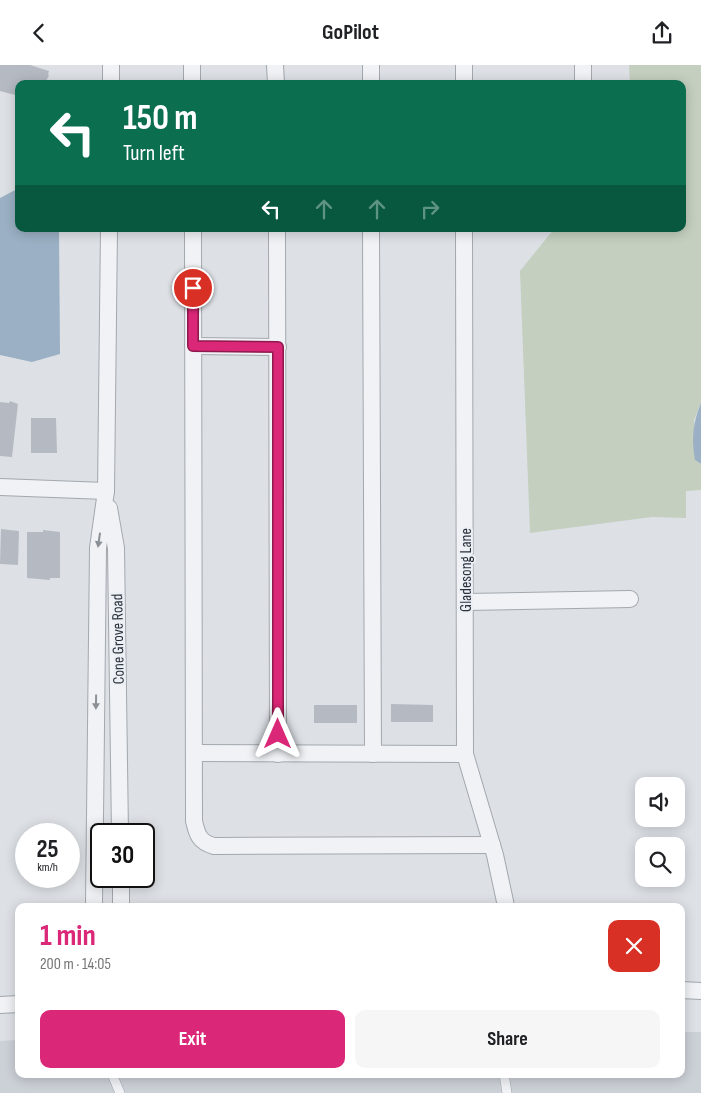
<!DOCTYPE html>
<html lang="en">
<head>
<meta charset="utf-8">
<style>
  :root { --surface:#fff; --page:#f6f6f6; --text:#202124; --muted:#757577; --accent:#db2777 }
  body { margin:0; font-family:"Sofia Sans Condensed",sans-serif; background:var(--page); color:var(--text); height:100vh; display:flex; flex-direction:column; font-size:19px; white-space:nowrap }
  * { box-sizing:border-box; margin:0 }
  p { font-size:16px; color:var(--muted) }
  .icon { flex:none; width:28px; height:28px; fill:none; stroke:currentColor; stroke-width:2; stroke-linecap:round; stroke-linejoin:round }
  .map { position:relative; flex:1; overflow:hidden }
  .drawer { position:absolute; left:15px; top:838px; width:670px; height:175px; display:flex; flex-direction:column; background:var(--surface); border-radius:10px; box-shadow:0 2px 12px #0003 }
  .drawer>* { flex:none }
  .top-card { position:absolute; left:15px; top:15px; width:671px; height:152px; border-radius:10px; box-shadow:0 2px 12px #0003; background:#0b6e4f; color:#fff; overflow:hidden }
  .controls { position:absolute; left:635px; top:712px; display:grid; gap:10px }
  .controls a { display:grid; place-items:center; width:50px; height:50px; border-radius:10px; background:var(--surface); box-shadow:0 2px 12px #0003; font-size:25px }
  .speed { position:absolute; left:15px; top:758px; display:flex; gap:10px; font-size:25px; font-weight:700; text-align:center }
  .speed>* { display:grid; place-content:center; width:65px; height:65px; border-radius:50%; background:var(--surface); box-shadow:0 2px 12px #0003; line-height:1 }
  .speed small { font-size:12px; font-weight:400 }
  .speed .limit { border:2px solid #111; border-radius:8px; background:#fff; color:#111 }
  .pin { position:absolute; display:grid; place-items:center; width:42px; height:42px; color:#fff; margin:-21px; border:2px solid #fff; border-radius:50%; box-shadow:0 1px 5px #0007 }
  .me { position:absolute; width:55px; margin:-28px; rotate:0deg; stroke-linejoin:round; filter:drop-shadow(0 0 4px #0008) }
  .turn { display:flex; align-items:center; gap:18px; height:105px; padding:0 25px; font-size:22px }
  .turn .icon { width:65px; height:65px; stroke-width:2.5 }
  .turn b { display:block; font-size:35px; line-height:42px }
  .lanes { display:flex; align-items:center; height:48px; padding:0 25px; background:#0003; justify-content:center; gap:25px; direction:ltr }
  .lanes .off { opacity:.35 }
  .round { display:grid; place-items:center; flex:none; width:52px; height:52px; border-radius:10px; background:var(--page) }
  .headline { display:flex; align-items:center; justify-content:space-between; height:85px; padding:0 25px }
  h1 { font-size:30px; font-weight:700; line-height:38px; color:var(--accent) }
  .primary-button { display:flex; gap:10px; margin-top:auto; padding:10px 25px }
  .primary-button a { flex:1; height:58px; border-radius:10px; background:var(--accent); color:#fff; font-size:20px; font-weight:700; line-height:58px; text-align:center }
  .primary-button a+a { background:var(--page); color:var(--text) }
  header { display:flex; justify-content:space-between; align-items:center; height:65px; padding:0 25px; background:var(--surface); font-size:22px; font-weight:700 }
  .map>svg:first-child { display:block }
  .built { fill:#ccd0d7 }
  .green { fill:#c4cfbf }
  .water { fill:#9bb0c4 }
  .building { fill:#b5bac2 }
  .lines { fill:none; stroke-linecap:round; stroke-linejoin:round }
  .service-casing { stroke:#a3a8af; stroke-width:10 }
  .minor-casing { stroke:#a3a8af; stroke-width:18 }
  .service { stroke:#f0f2f5; stroke-width:9 }
  .minor { stroke:#f0f2f5; stroke-width:16 }
  .oneway { fill:#8c9198 }
  .route-casing { stroke:#8e194d; stroke-width:12 }
  .route { stroke:#db2777; stroke-width:9 }
  .labels { text-anchor:middle; stroke-width:4; stroke-linejoin:round; paint-order:stroke }
  .street-label { font-size:16px; fill:#28303b; stroke:#ecf0f4 }
</style>
</head>
<body>
<header><svg class="icon" aria-label="back" viewBox="0 0 24 24"><path d="M15 5l-7 7 7 7"/></svg>GoPilot<svg class="icon" aria-label="share" viewBox="0 0 24 24"><path d="M12 15V3M7 8l5-5 5 5M5 13v7h14v-7"/></svg></header>
<div class="map">
<svg width="701" height="1028" viewBox="0 0 701 1028">
  <rect width="100%" height="100%" fill="#dde1e6"/>
  <polygon class="built" points="681,967 701,967 701,1028 0,1028 0,976 19,975 19,1009 681,1009"/>
  <polygon class="green" points="629,0 701,0 701,338 694,355 695,395 701,399 701,425 686,426 686,453 652,452 530,468 520,206 554,164 682,164 682,19 630,19"/>
  <g class="water">
    <polygon points="19,123 19,164 59,164 60,289 32,297 0,290 0,133"/>
    <path d="M701,338v61l-6,-4c-4,-21 -2,-38 6,-57z"/>
  </g>
  <g class="building">
    <polygon points="0,0 30,0 49,6 48,9 49,10 45,19 19,19 19,31 0,26"/>
    <polygon points="10,336 18,339 12,392 0,391 0,337 9,338"/>
    <polygon points="31,353 56,353 57,388 31,388"/>
    <polygon points="1,464 19,466 18,500 0,499"/>
    <polygon points="43,465 60,467 60,513 50,513 50,515 27,513 27,467 43,467"/>
    <polygon points="391,639 433,640 433,657 391,657"/>
    <rect x="314" y="640" width="43" height="18"/>
  </g>
  <g class="lines">
    <g class="service-casing">
      <g id="service">
        <polyline points="112,1009 120,1028"/>
        <polyline points="504,1009 507,1028"/>
      </g>
    </g>
    <g class="minor-casing">
      <g id="minor">
        <polyline points="192,0 192,19"/>
        <polyline points="275,0 276,19"/>
        <polyline points="371,0 371,19"/>
        <polyline points="464,0 464,19"/>
        <polyline points="583,0 583,19"/>
        <polyline points="111,19 111,0"/>
        <path d="M193,164l1,592c3,13 5,21 20,25l278,-1"/>
        <polyline points="277,164 278,689"/>
        <polyline points="371,164 373,689"/>
        <polyline points="464,164 465,689 495,790 506,841"/>
        <polyline points="193,281 278,282"/>
        <polyline points="0,422 106,426"/>
        <polyline points="109,443 116,483 120,769"/>
        <polyline points="465,537 630,534"/>
        <polyline points="194,688 465,689"/>
        <polyline points="121,811 121,841"/>
        <polyline points="94,841 98,483 106,426 109,164"/>
        <polyline points="681,925 701,926"/>
        <polyline points="0,940 19,939"/>
      </g>
    </g>
    <use href="#service" class="service"/>
    <use href="#minor" class="minor"/>
  </g>
  <defs><path id="oneway-solid" d="M-6-.8H1V-3.2L6.5 0L1 3.2V.8H-6Z" transform="scale(1.25)"/></defs>
  <g class="oneway">
    <use href="#oneway-solid" transform="translate(99 475) rotate(98)"/>
    <use href="#oneway-solid" transform="translate(96 637) rotate(91)"/>
  </g>
  <g class="lines">
    <g class="route-casing">
      <polyline id="route" points="193,223 193,281 278,282 278,669"/>
    </g>
    <use href="#route" class="route"/>
  </g>
  <g class="labels">
    <g class="street-label">
      <text transform="translate(465 505) rotate(-90)" y="6">Gladesong Lane</text>
      <text transform="translate(117 574) rotate(-91)" y="6">Cone Grove Road</text>
    </g>
  </g>
</svg>
<div class="controls">
<a><svg class="icon" aria-label="sound" viewBox="0 0 24 24"><path d="M4 9h4l5-4v14l-5-4H4zM17 9q2 3 0 6"/></svg></a>
<a><svg class="icon" aria-label="search" viewBox="0 0 24 24"><circle cx="10" cy="10" r="6"/><path d="M15 15l6 6"/></svg></a>
</div>
<div class="speed"><div>25<small>km/h</small></div><div class="limit">30</div></div>
<div class="pin" style="left:193px;top:223px;background:#d93025"><svg class="icon" aria-label="arrive" viewBox="0 0 24 24"><path d="M6 21V4h12l-3 4 3 4H6"/></svg></div>
<svg class="me" style="left:278px;top:669px" viewBox="-20 -20 40 40"><path d="M0-17L14 15 0 8-14 15z" fill="#db2777" stroke="#fff" stroke-width="4"/></svg>
<div class="top-card">
<div class="turn"><svg class="icon" aria-label="left" viewBox="0 0 24 24"><path d="M17 20v-9H6M10 6l-5 5 5 5"/></svg><div><b>150 m</b>Turn left</div></div>
<div class="lanes"><svg class="icon" aria-label="left" viewBox="0 0 24 24"><path d="M17 20v-9H6M10 6l-5 5 5 5"/></svg><svg class="icon off" aria-label="ahead" viewBox="0 0 24 24"><path d="M12 20V5M6 11l6-6 6 6"/></svg><svg class="icon off" aria-label="ahead" viewBox="0 0 24 24"><path d="M12 20V5M6 11l6-6 6 6"/></svg><svg class="icon off" aria-label="right" viewBox="0 0 24 24"><path d="M7 20v-9h11M14 6l5 5-5 5"/></svg></div>
</div>
<section class="drawer">
<div class="headline"><div><h1>1 min</h1><p>200 m · 14:05</p></div><a class="round" style="background:#d93025;color:#fff"><svg class="icon" aria-label="close" viewBox="0 0 24 24"><path d="M6 6l12 12M18 6L6 18"/></svg></a></div>
<div class="primary-button"><a>Exit</a><a>Share</a></div>
</section>
</div>
</body>
</html>
